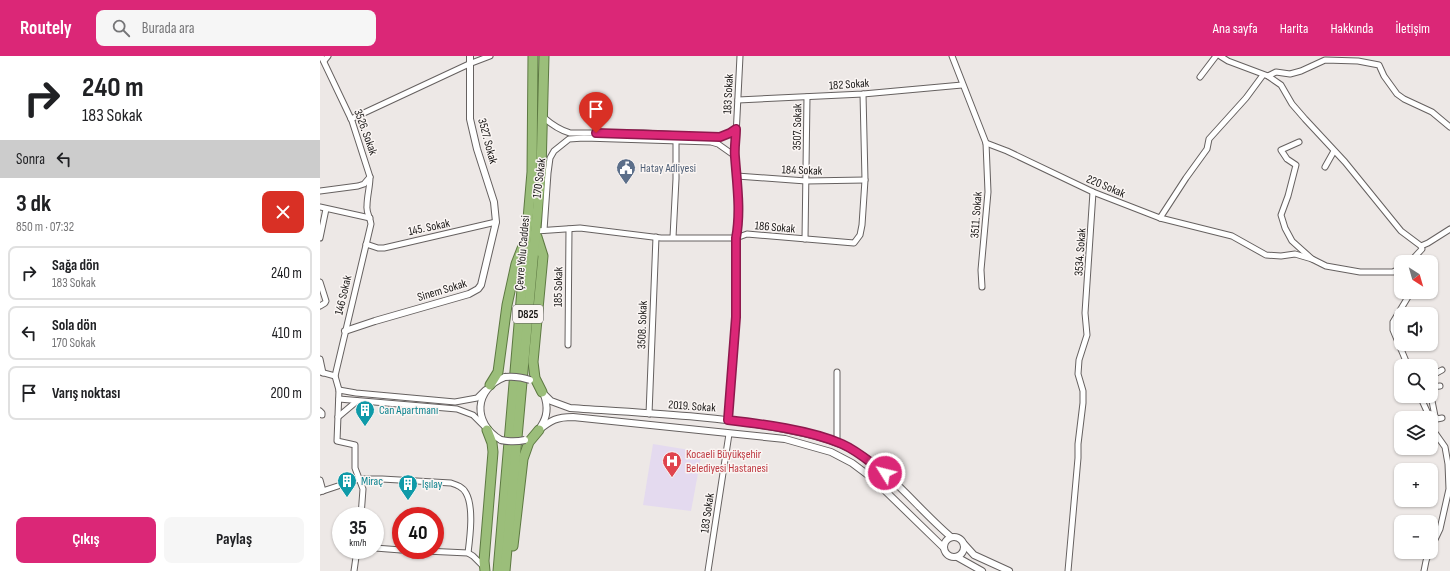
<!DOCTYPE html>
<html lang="tr">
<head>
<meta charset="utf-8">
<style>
  :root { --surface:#fff; --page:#f6f6f6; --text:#202124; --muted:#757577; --line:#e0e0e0; --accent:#db2777 }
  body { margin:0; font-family:"Sofia Sans Condensed",sans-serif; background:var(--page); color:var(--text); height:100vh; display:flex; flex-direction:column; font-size:15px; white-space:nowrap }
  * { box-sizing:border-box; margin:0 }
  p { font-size:13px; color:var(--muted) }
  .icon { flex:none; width:22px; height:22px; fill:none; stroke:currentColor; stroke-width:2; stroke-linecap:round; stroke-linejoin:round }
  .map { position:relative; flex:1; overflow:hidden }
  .panel { display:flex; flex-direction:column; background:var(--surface); width:320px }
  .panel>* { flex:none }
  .top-card { background:#fff; color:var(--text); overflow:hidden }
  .needle { width:26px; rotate:143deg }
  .fabs { position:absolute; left:1074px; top:199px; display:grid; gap:8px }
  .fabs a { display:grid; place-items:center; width:44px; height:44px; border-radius:8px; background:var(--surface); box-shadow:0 1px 3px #0004; font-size:20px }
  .speed { position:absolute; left:12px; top:451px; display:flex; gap:8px; font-size:20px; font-weight:700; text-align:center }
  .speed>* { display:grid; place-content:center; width:52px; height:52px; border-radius:50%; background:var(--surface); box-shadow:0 1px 3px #0004; line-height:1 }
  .speed small { font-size:10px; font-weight:400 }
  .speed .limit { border:6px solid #d22; background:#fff; color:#111 }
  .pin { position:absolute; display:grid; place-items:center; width:34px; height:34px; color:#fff; margin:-41px -17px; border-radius:50% 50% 50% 0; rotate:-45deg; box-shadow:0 0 4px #0007 }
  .pin .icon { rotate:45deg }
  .me { position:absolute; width:44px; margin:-22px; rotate:306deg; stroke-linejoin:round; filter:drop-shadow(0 0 3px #0008) }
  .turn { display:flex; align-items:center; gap:14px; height:84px; padding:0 16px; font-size:18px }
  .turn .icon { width:52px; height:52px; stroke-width:2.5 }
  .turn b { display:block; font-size:28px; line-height:34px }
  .then { display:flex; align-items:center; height:38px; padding:0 16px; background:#0003; gap:8px; font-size:15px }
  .round { display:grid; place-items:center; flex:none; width:42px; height:42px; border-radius:8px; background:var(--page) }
  .headline { display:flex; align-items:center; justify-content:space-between; height:68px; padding:0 16px }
  h1 { font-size:24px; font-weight:700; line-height:30px }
  .cta { display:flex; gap:8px; margin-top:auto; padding:8px 16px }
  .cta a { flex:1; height:46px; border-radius:8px; background:var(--accent); color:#fff; font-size:16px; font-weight:700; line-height:46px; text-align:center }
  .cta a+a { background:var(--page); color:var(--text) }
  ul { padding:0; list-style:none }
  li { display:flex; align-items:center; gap:12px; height:54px; margin:0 8px 6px; padding:0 8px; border:2px solid var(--line); border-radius:8px }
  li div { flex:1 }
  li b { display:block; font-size:15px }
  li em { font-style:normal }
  header { display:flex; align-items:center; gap:24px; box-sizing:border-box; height:56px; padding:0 20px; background:var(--accent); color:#fff }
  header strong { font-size:19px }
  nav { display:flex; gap:22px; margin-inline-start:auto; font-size:14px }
  .search { width:280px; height:36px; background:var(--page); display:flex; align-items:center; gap:10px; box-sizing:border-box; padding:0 14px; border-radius:8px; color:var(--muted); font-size:15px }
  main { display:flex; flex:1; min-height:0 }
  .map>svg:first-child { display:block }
  .medical { fill:#e4daef }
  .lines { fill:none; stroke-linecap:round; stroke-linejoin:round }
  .minor-casing { stroke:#666160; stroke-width:7 }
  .tertiary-casing { stroke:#666160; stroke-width:8 }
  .trunk-casing { stroke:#5d7942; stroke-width:11 }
  .minor { stroke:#fff; stroke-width:5 }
  .tertiary { stroke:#fff; stroke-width:6 }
  .trunk { stroke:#9bbe7a; stroke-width:9 }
  .tertiary-bridge-casing { stroke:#666160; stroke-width:8; stroke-linecap:butt }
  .tertiary-bridge { stroke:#fff; stroke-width:6 }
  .route-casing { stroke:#8e194d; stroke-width:10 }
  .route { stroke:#db2777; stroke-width:7 }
  .labels { text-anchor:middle; stroke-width:3; stroke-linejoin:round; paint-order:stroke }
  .shield { fill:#faf5f3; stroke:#5c5a58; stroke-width:1 }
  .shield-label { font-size:11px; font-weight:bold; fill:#191716 }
  .street-label { font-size:12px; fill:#191716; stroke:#faf5f3 }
  .service-label { font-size:12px; fill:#4e5e75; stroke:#faf5f3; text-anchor:start }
  .culture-label { font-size:12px; fill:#0d838f; stroke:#faf5f3; text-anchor:start }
  .health-label { font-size:12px; fill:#be3a42; stroke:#faf5f3; text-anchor:start }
</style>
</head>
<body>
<header>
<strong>Routely</strong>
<div class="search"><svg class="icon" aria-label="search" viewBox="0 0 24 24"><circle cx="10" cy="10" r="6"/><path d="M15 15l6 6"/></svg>Burada ara</div>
<nav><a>Ana sayfa</a><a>Harita</a><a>Hakkında</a><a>İletişim</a></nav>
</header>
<main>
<section class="panel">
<div class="top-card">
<div class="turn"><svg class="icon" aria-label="right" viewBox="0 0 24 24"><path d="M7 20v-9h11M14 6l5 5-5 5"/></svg><div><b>240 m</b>183 Sokak</div></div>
<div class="then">Sonra<svg class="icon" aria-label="left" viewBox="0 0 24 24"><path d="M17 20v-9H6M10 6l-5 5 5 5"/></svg></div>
</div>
<div class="headline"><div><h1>3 dk</h1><p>850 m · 07:32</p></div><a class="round" style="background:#d93025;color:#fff"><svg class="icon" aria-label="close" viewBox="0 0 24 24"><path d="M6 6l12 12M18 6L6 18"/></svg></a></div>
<ul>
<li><svg class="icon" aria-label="right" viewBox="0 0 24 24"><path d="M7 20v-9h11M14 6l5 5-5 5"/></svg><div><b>Sağa dön</b><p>183 Sokak</p></div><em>240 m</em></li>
<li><svg class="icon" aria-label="left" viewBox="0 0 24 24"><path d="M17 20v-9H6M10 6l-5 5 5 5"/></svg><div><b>Sola dön</b><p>170 Sokak</p></div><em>410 m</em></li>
<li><svg class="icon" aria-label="arrive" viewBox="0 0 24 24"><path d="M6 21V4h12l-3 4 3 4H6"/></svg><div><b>Varış noktası</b></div><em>200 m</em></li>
</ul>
<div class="cta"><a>Çıkış</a><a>Paylaş</a></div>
</section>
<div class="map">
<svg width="1130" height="515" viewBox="0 0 1130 515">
  <rect width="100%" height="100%" fill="#ede8e6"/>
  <polygon class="medical" points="333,388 382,396 371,455 323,449"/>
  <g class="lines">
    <g class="minor-casing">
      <g id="minor">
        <path d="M1,0l31,65 18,56c0,10 -3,19 -3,29 -1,6 3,11 4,18l-36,152 4,14 -2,51 18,4v23l8,21 -2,27"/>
        <polyline points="632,0 666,87 668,136 661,214 662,231"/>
        <polyline points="900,0 908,5 948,20 961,29 972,48 985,63 1025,106 1081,175 1101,190 1108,187 1130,173"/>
        <polyline points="4,5 8,0"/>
        <polyline points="948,20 956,16 970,18 981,15 1005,4 1038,5 1059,9 1064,20 1077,38 1084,43 1112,56 1130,71"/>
        <polyline points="880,21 896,0"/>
        <polyline points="418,44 543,38 642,29"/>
        <path d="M223,61c8,7 16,13 27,16h73l77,4 10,-4 6,-4"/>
        <polyline points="31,63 149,8 170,0"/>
        <polyline points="979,86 961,94 967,103 976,109 968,140 961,159 965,172 972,185 992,203 1006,210 1040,216 1073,216 1081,212"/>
        <polyline points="666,87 687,95 773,136 840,162 912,180 946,199 961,200 975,198 992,203"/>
        <polyline points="1005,111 1014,95"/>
        <polyline points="417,120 486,125 545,124"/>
        <polyline points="0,135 38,130 44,128 50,121"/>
        <polyline points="0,151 50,162"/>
        <polyline points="840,162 866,122 887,93 889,83 926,42 943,19"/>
        <polyline points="224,174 228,117 230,102 234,95 249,83 264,82 391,86 398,88 415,100"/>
        <polyline points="216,175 260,172 341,182 416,182 427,178 534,187 540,179 542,169 545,124 543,38"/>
        <polyline points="353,181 356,123 356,85"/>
        <polyline points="0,182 6,153"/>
        <polyline points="485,183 487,41"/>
        <polyline points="46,188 58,192 64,192 176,166"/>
        <polyline points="1090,206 1102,193 1101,190"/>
        <polyline points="0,226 6,245 5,247 0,250"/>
        <polyline points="248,289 249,173"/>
        <polyline points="0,303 3,317"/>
        <polyline points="1088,310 1073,274 1073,266 1091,236"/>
        <polyline points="0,316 15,320"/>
        <polyline points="1111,320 1122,314"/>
        <polyline points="1111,331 1120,330"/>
        <polyline points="19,334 36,337 135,346 157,342 165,334"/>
        <polyline points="1100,340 1110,362"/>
        <polyline points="1111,340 1115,360 1117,363 1122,362"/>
        <polyline points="19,343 137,353 153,359 165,371"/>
        <polyline points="0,355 2,357 2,359"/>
        <polyline points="329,358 336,181"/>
        <polyline points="18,361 37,345"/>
        <polyline points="408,364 416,261 416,182 418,171 417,120 415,100 420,0"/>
        <polyline points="1111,365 1113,374 1125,391 1128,408 1129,433 1120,473 1111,492"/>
        <polyline points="517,386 517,316"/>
        <polyline points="0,424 3,435"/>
        <path d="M0,436l39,-13h23l69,4c6,2 12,4 15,10 8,14 4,44 2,60"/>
        <polyline points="55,492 81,494"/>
        <polyline points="84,494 148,497 153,500 163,510"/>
        <polyline points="34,515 37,494"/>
        <polyline points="388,515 409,378"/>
        <polyline points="748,515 758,402 758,388 763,347 763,335 758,318 759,304 767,279 765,257 773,136"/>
        <polyline points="1104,515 1106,505 1109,496"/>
      </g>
    </g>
    <g class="tertiary-casing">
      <g id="tertiary">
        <polyline points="25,275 55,265 149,238 158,233 161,229 176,166 174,146 157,93 150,63 150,0"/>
        <path d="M222,336l9,9 19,7c69,5 140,7 209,20 26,5 54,10 77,24 37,22 63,58 95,85"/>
        <path d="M221,370c7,-10 7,-20 3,-31"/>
        <path d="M219,374c12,-10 18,-13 34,-13l212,22 46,13 21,11 20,15 71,69"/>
        <path d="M181,384c-29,-17 -27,-51 4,-63"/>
        <circle cx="634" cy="491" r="10"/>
        <polyline points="644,488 654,499 689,515"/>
        <polyline points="637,501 662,515"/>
      </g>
    </g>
    <g class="trunk-casing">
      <g id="trunk">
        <polyline points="217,181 223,200 213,306 215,322 222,336"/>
        <polyline points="170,329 178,316 187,249 196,208 203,190"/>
        <polyline points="193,490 203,403 209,386 219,374"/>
        <polyline points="165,515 164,505 173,396 172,387 167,374"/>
        <polyline points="178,515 212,116 213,0"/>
        <polyline points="185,515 221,115 224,0"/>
      </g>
    </g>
    <use href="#minor" class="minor"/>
    <use href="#tertiary" class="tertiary"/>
    <use href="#trunk" class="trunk"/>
    <g class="tertiary-bridge-casing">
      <g id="tertiary-bridge">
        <path d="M185,321c10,-1 17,0 25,3"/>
        <path d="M181,384c9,2 15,2 24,0"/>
      </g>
    </g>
    <use href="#tertiary-bridge" class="tertiary-bridge"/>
  </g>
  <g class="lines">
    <g class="route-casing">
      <path id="route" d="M276,77l124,4 10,-4 6,-4c0,9 -2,19 -1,28 2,27 6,55 1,81v79l-8,103c34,4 82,10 114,24 16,7 29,19 43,29"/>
    </g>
    <use href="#route" class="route"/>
  </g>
  <defs>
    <g id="civic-pin" transform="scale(1)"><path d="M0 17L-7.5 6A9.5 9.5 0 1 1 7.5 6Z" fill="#5c6f8a" stroke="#faf5f3"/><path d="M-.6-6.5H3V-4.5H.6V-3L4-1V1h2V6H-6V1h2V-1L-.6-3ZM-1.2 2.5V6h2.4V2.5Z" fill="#fff"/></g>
    <g id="building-pin" transform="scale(1)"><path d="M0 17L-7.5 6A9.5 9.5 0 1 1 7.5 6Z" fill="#0f9aa8" stroke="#faf5f3"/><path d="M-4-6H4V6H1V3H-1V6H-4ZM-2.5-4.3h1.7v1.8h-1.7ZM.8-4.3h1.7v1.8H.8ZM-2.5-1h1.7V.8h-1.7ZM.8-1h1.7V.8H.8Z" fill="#fff"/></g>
    <g id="hospital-pin" transform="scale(1)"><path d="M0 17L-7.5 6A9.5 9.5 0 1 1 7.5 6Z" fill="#e0444e" stroke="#faf5f3"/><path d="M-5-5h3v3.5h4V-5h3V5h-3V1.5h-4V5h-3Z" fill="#fff"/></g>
  </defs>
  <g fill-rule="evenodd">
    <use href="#civic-pin" x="306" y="112"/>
    <use href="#building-pin" x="45" y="354"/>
    <use href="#hospital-pin" x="352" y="405"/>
    <use href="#building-pin" x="27" y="425"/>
    <use href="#building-pin" x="88" y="428"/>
  </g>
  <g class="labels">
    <rect class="shield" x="193" y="249" width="30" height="18" rx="3"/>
    <g class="shield-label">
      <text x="208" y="262">D825</text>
    </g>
    <g class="street-label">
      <text transform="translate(529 28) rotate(-4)" y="4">182 Sokak</text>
      <text transform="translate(408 38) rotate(-87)" y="4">183 Sokak</text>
      <text transform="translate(477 71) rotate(-89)" y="4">3507. Sokak</text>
      <text transform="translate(46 76) rotate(70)" y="4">3526. Sokak</text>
      <text transform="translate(168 85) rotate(75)" y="4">3527. Sokak</text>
      <text transform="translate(482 114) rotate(2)" y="4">184 Sokak</text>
      <text transform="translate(219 122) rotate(-83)" y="4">170 Sokak</text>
      <text transform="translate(786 130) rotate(23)" y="4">220 Sokak</text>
      <text transform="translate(656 159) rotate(-86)" y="4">3511. Sokak</text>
      <text transform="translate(109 171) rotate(-12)" y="4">145. Sokak</text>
      <text transform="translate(455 171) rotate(5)" y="4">186 Sokak</text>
      <text transform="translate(760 196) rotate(-86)" y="4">3534. Sokak</text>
      <text transform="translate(202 197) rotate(-85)" y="4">Çevre Yolu Caddesi</text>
      <text transform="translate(238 231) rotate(-89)" y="4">185 Sokak</text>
      <text transform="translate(122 234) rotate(-17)" y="4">Sinem Sokak</text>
      <text transform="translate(23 239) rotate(-77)" y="4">146 Sokak</text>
      <text transform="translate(322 269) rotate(-88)" y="4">3508. Sokak</text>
      <text transform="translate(372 350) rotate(4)" y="4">2019. Sokak</text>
      <text transform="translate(387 457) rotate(-82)" y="4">183 Sokak</text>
    </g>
    <g class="service-label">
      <text x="320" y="116">Hatay Adliyesi</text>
    </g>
    <g class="culture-label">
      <text x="59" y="358">Can Apartmanı</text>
      <text x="41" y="429">Miraç</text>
      <text x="102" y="432">Işılay</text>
    </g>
    <g class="health-label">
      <text x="366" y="402">Kocaeli Büyükşehir<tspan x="366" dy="14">Belediyesi Hastanesi</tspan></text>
    </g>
  </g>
</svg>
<div class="fabs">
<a><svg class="needle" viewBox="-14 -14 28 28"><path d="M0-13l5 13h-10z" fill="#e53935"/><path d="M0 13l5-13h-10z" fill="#757577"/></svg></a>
<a><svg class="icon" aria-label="sound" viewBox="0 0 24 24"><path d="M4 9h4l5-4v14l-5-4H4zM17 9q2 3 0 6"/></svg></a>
<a><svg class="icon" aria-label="search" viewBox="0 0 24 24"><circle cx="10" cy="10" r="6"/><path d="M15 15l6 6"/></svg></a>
<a><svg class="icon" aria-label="layers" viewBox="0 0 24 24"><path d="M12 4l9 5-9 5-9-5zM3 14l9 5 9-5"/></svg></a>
<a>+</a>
<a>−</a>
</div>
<div class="speed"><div>35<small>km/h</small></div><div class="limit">40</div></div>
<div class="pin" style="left:276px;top:77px;background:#d93025"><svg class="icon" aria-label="arrive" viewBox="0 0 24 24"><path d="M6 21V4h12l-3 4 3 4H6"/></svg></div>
<svg class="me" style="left:565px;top:417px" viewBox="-20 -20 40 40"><circle r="17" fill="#db2777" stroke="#fff" stroke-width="3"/><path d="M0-11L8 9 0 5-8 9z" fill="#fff"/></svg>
</div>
</main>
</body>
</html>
